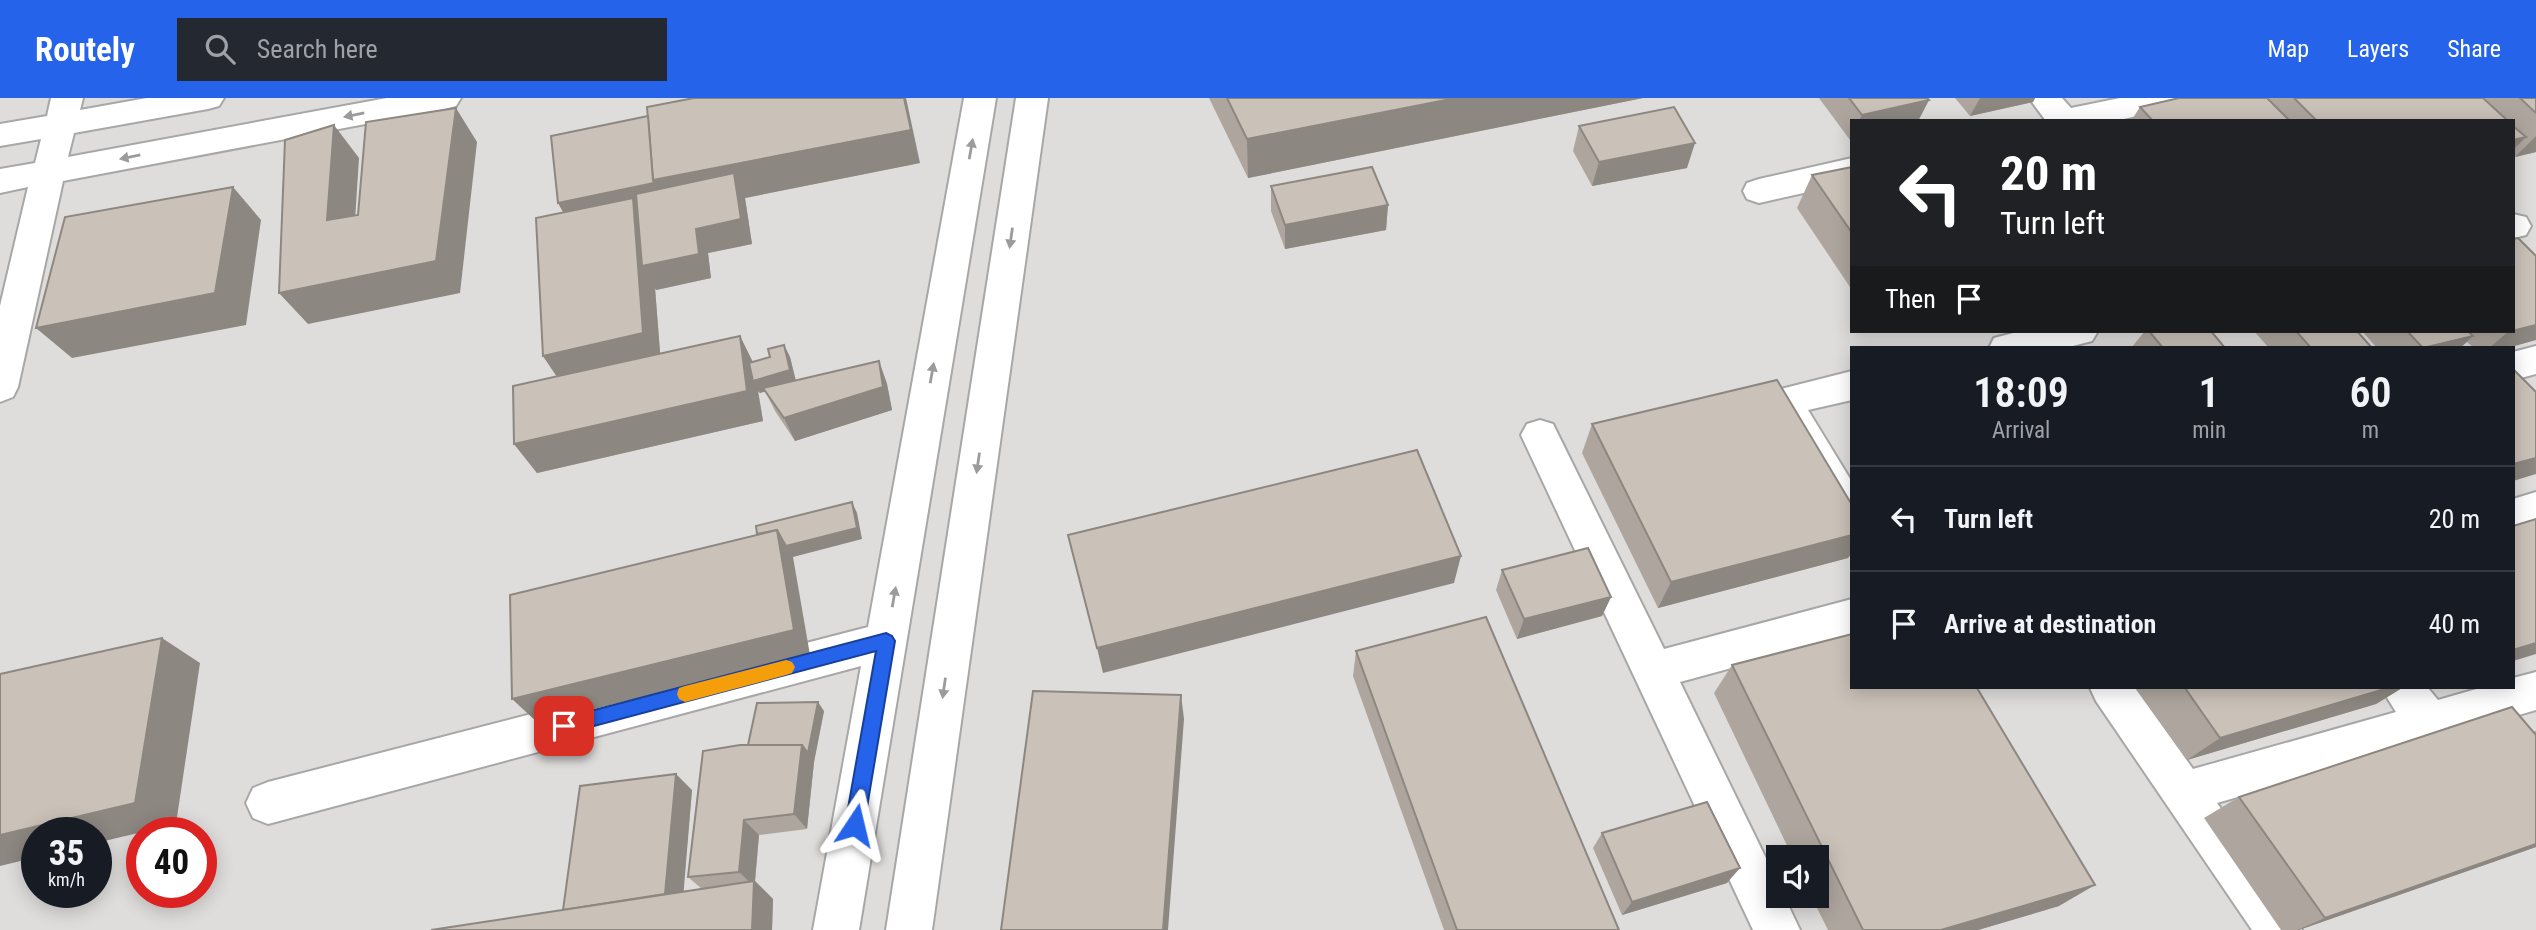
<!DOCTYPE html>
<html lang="en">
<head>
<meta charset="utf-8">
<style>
  :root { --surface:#171b24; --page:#242831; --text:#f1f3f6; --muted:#9ea1a6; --line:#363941; --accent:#2563eb }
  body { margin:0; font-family:"Roboto Condensed",sans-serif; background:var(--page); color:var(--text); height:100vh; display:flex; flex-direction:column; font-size:26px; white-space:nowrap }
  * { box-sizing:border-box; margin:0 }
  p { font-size:23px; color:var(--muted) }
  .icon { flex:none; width:38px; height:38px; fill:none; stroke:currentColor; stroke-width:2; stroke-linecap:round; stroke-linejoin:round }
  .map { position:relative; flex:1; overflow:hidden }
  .sheet { position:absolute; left:1850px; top:248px; width:665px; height:343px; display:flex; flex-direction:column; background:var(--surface); border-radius:0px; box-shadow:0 4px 18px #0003 }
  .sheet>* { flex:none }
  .top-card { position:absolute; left:1850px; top:21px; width:665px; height:214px; border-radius:0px; box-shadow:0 4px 18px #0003; background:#202124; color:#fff; overflow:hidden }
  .buttons { position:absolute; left:1766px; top:747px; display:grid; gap:14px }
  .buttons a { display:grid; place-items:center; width:63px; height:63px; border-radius:0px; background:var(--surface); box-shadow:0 4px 18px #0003; font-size:35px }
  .speed { position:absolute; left:21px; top:719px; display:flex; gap:14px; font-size:35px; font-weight:700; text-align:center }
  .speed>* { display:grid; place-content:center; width:91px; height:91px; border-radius:50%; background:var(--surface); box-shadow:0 4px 18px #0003; line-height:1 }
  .speed small { font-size:18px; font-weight:400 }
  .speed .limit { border:10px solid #d22; background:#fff; color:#111 }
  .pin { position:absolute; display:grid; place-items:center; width:60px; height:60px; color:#fff; margin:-30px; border-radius:14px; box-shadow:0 4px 10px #0006 }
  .me { position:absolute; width:77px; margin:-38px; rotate:10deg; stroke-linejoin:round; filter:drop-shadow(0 0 5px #0008) }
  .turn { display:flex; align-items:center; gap:24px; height:147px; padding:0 35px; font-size:32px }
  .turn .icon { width:91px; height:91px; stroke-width:2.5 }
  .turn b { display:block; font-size:49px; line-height:60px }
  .then { display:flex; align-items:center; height:66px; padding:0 35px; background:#0003; gap:14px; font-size:26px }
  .eta { display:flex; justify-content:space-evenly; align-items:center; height:119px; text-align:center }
  .eta b { font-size:42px; font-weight:600; line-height:49px }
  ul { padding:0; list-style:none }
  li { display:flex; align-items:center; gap:21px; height:105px; padding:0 35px; border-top:2px solid var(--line) }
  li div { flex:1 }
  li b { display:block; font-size:26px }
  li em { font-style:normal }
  header { display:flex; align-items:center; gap:42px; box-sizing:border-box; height:98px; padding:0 35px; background:var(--accent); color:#fff }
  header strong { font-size:33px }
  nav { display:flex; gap:38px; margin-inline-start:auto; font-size:24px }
  .search { width:490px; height:63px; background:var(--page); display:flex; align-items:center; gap:18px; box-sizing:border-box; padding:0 24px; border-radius:0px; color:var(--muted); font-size:26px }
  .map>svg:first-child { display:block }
  .residential { fill:#dedddc; fill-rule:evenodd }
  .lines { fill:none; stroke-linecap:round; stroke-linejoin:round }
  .minor-casing { stroke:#a7a7a7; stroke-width:4 }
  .minor { fill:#fff; fill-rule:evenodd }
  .wall { fill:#aea69e }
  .shaded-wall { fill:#8d8781 }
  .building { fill:#cac1b8; stroke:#8d8781; stroke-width:2 }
  .oneway { fill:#9b9b9b }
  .route { fill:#2563eb; stroke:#184099; stroke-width:2 }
  .slow { fill:#f59e0b }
</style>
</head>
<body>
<header>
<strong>Routely</strong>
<div class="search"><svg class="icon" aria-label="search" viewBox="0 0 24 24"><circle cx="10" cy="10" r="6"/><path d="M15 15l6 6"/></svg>Search here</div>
<nav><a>Map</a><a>Layers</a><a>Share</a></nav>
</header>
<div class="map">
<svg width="2536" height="832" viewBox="0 0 2536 832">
  <rect width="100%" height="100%" fill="#f1eee5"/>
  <path class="residential" d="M0,0h2536v832h-2536zM1852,23h661v210h-661zM1852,250h661v340h-661zM37,735h59v59h-59zM142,735h59v59h-59zM1778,760h38v38h-38z"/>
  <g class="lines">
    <g class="minor-casing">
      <g id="minor">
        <polygon points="51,0 83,0 80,12 147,0 224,0 219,8 208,11 74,35 68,59 387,0 461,0 456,8 445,11 63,83 18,289 13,299 0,304 0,208 28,89 0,95 0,71 35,65 41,41 0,48 0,26 47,18"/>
        <polygon points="964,0 996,0 859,832 813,832 861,568 268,726 253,720 246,705 253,690 268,684 868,529"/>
        <polygon points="1016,0 1048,0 932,832 886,832"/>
        <polygon points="2029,0 2062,0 2071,10 2120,0 2186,0 2181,8 2115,23 2046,23"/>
        <polygon points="1852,60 1852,84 1759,105 1747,101 1743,93 1747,85 1759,81"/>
        <polygon points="2513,116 2526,119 2531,128 2526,137 2514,140"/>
        <polygon points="2021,233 2098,233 2092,243 2065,250 1989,250 1994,240"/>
        <polygon points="2536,248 2536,276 2513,282 2513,254"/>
        <polygon points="1852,273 1852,302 1808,312 1852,384 1852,435 1838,431 1778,328 1771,308 1781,291"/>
        <polygon points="1540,322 1553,326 1664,551 1852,501 1852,537 1680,584 1778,785 1778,798 1784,798 1800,832 1753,832 1521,337 1527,326"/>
        <polygon points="2536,394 2536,426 2513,433 2513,401"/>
        <polygon points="2536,574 2536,612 2217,705 2295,816 2302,832 2252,832 2096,603 2090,590 2135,590 2193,671 2396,614 2381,590 2428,590 2438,602 2480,590 2513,590 2513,580"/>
      </g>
    </g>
    <use href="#minor" class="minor"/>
  </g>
  <g class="wall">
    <polygon points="1209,0 1643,0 1248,80"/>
    <polygon points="1819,0 1927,0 1929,2 1918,23 1852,23 1852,42 1850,42"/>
    <polygon points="1955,0 2035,0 2033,4 1970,18"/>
    <polygon points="2179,0 2536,0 2536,54 2515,59 2513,58 2513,23 2131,23 2140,9"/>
    <polygon points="1579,28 1687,70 1592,88 1573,53"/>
    <polygon points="920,65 745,100 752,146 708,155 711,180 656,192 655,190 660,256 740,238 753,264 770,259 784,247 790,259 796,283 879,263 887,286 892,312 795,343 775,313 765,293 760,295 758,293 763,323 537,375 514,346 557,279 543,258 563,114 558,105"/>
    <polygon points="1852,69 1852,192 1797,110 1812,77"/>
    <polygon points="1271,88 1388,107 1386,132 1285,151 1271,113"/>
    <polygon points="2518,140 2536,158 2536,242 2507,250 2474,250 2467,244 2460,250 2377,250 2362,233 2513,233 2513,141"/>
    <polygon points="2145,233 2211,233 2225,250 2131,250"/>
    <polygon points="2254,233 2357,233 2372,250 2269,250"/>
    <polygon points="1592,326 1848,460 1658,510 1582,355"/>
    <polygon points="1502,472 1611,499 1602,518 1517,541 1496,492"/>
    <polygon points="1356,553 1619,832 1444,832 1353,578"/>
    <polygon points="1732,567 2059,808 1978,832 1828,832 1811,798 1816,798 1816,760 1793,760 1714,595"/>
    <polygon points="2137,590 2402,590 2376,606 2187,662"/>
    <polygon points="824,613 814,664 807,731 759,737 755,783 773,801 772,832 431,832 563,812 692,692 683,793 702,791 688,779 748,647"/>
    <polygon points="2536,633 2536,749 2299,832 2281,832 2204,720 2239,699"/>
    <polygon points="1602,735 1727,785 1622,817 1593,750"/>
  </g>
  <g class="shaded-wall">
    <polygon points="904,0 906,0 920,65 745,100 752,146 708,155 711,180 656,192 655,190 661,266 564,289 543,258 572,129 558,105"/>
    <polygon points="1456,0 1643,0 1248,80 1247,41"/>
    <polygon points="1980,0 2035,0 2033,4 1970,18"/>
    <polygon points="1929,2 1918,23 1859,23 1862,17"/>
    <polygon points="456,10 477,44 460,195 308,226 279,195 436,163"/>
    <polygon points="334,27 359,60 353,154 327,122"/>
    <polygon points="2536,38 2536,54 2515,59"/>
    <polygon points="2526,39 2513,52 2513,42"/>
    <polygon points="1695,45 1687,70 1592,88 1599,64"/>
    <polygon points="233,89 261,122 246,227 72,260 36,230"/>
    <polygon points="1388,107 1386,132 1285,151 1285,127"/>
    <polygon points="2536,227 2536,242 2507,250 2489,250 2508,234"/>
    <polygon points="740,238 755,269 757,282 784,247 790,259 796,284 760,295 758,293 763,323 537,375 514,346"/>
    <polygon points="2473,238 2460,250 2423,250"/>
    <polygon points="879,263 887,286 892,312 795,343 784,320"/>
    <polygon points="2536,360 2536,376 2513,383 2513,366"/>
    <polygon points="852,404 857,415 862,441 793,459 810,557 538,625 512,601 777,432"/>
    <polygon points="1852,437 1852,455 1848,460 1658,510 1671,484"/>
    <polygon points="1461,458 1454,485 1103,575 1097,550"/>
    <polygon points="1611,499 1602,518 1517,541 1524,521"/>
    <polygon points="162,540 200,565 176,726 96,745 96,735 37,735 37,759 0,768 0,737"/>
    <polygon points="2536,545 2536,556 2513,563 2513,552"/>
    <polygon points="2388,590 2402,590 2376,606 2187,662 2220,640"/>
    <polygon points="1181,597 1184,621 1168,832 1163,832"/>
    <polygon points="818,604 824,613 814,664 807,731 794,716 802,647"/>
    <polygon points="676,676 692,692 682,813 665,799"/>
    <polygon points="744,722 759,737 755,783 773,801 772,832 752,832 754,788 739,774"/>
    <polygon points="2536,746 2536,749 2299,832 2297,832 2325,820"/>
    <polygon points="1740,770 1727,785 1622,817 1632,804"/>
    <polygon points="2095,787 2059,808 1978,832 1941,832"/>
  </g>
  <g class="building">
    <polygon points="694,0 904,0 911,32 653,82 647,9"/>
    <polygon points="1227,0 1456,0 1247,41"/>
    <polygon points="1849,0 1927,0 1929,2 1862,17"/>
    <polygon points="2179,0 2267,0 2290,23 2153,23 2140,9"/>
    <polygon points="2294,0 2483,0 2508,23 2317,23"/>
    <polygon points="2520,0 2536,0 2536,15"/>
    <polygon points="1674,9 1695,45 1599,64 1579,28"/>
    <polygon points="456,10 436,163 279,195 285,42 334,27 327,122 358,117 366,24"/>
    <polygon points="648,18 653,82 654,85 558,105 551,38"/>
    <polygon points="2513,28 2526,39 2513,42"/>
    <polygon points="1372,69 1388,107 1285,127 1271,88"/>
    <polygon points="1852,69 1852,135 1812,77"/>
    <polygon points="734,75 741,121 696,131 699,156 642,168 636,96"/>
    <polygon points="233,89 215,195 36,230 65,119"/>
    <polygon points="633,100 643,235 543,258 536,120"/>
    <polygon points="2518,140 2536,158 2536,227 2508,234 2507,233 2513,233 2513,141"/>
    <polygon points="2149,233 2211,233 2225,250 2163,250"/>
    <polygon points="2296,233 2357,233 2372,250 2311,250"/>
    <polygon points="2407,233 2468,233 2473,238 2423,250"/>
    <polygon points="740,238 747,293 514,346 513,288"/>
    <polygon points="784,247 790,272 753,283 749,265 770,259 768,251"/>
    <polygon points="879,263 883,289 784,320 763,290"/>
    <polygon points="2513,271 2536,294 2536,360 2513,366"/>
    <polygon points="1777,282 1852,407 1852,437 1671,484 1592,326"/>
    <polygon points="1417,352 1461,458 1097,550 1068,437"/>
    <polygon points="852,404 857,430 786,448 777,432 757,436 756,428"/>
    <polygon points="2536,421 2536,545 2513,552 2513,428"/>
    <polygon points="777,432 794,532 512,601 510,497"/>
    <polygon points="1588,450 1611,499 1524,521 1502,472"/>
    <polygon points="1486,519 1619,832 1457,832 1356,553"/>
    <polygon points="1852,536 1852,590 1977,590 2095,787 1941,832 1863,832 1732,567"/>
    <polygon points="162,540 135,705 0,737 0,576"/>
    <polygon points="2185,590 2388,590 2220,640"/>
    <polygon points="1033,593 1181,597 1163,832 1001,832"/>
    <polygon points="818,604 808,655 802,647 748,647 757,605"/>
    <polygon points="2512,609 2536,637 2536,746 2325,820 2239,699"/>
    <polygon points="740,647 802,647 794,716 744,722 739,774 688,779 703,653"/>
    <polygon points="676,676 665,796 563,812 580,688"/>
    <polygon points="1707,704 1740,770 1632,804 1602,735"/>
    <polygon points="754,783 752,832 431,832"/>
  </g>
  <defs><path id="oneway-solid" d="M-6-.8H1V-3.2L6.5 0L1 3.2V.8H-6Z" transform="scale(1.75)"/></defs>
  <g class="oneway">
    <use href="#oneway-solid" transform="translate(354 17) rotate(169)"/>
    <use href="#oneway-solid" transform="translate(971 51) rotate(-80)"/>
    <use href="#oneway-solid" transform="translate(130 59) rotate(169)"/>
    <use href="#oneway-solid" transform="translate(1011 140) rotate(98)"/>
    <use href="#oneway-solid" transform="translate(932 275) rotate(-80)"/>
    <use href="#oneway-solid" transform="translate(978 365) rotate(98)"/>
    <use href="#oneway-solid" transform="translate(894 499) rotate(-80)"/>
    <use href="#oneway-solid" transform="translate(944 590) rotate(98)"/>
  </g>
  <polygon class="route" points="886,535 892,538 895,543 864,727 861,733 855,736 848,733 845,727 876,553 564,636 557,633 555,628 557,622 564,620"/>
  <polygon class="slow" points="786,562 792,564 795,569 792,575 786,577 685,604 679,601 677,596 679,590 685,588"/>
</svg>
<div class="buttons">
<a><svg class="icon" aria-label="sound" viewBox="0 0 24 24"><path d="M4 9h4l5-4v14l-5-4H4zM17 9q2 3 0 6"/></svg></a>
</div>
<div class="speed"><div>35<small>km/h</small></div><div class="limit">40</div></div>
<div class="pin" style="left:564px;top:628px;background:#d93025"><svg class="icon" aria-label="arrive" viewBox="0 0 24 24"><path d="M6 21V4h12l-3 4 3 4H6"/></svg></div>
<svg class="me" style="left:855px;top:727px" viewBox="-20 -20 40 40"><path d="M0-17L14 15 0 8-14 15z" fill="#2563eb" stroke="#fff" stroke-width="4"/></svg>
<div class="top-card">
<div class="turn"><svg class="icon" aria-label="left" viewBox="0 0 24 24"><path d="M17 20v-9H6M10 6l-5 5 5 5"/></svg><div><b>20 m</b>Turn left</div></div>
<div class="then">Then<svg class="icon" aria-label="arrive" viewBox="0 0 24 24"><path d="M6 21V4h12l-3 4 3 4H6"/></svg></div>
</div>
<section class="sheet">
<div class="eta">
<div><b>18:09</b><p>Arrival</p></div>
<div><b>1</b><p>min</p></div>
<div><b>60</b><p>m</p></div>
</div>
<ul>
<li><svg class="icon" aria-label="left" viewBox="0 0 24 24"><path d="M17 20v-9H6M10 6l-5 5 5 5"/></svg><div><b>Turn left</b></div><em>20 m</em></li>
<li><svg class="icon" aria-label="arrive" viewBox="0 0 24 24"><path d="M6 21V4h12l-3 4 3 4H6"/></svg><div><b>Arrive at destination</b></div><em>40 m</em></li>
</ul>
</section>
</div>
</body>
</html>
